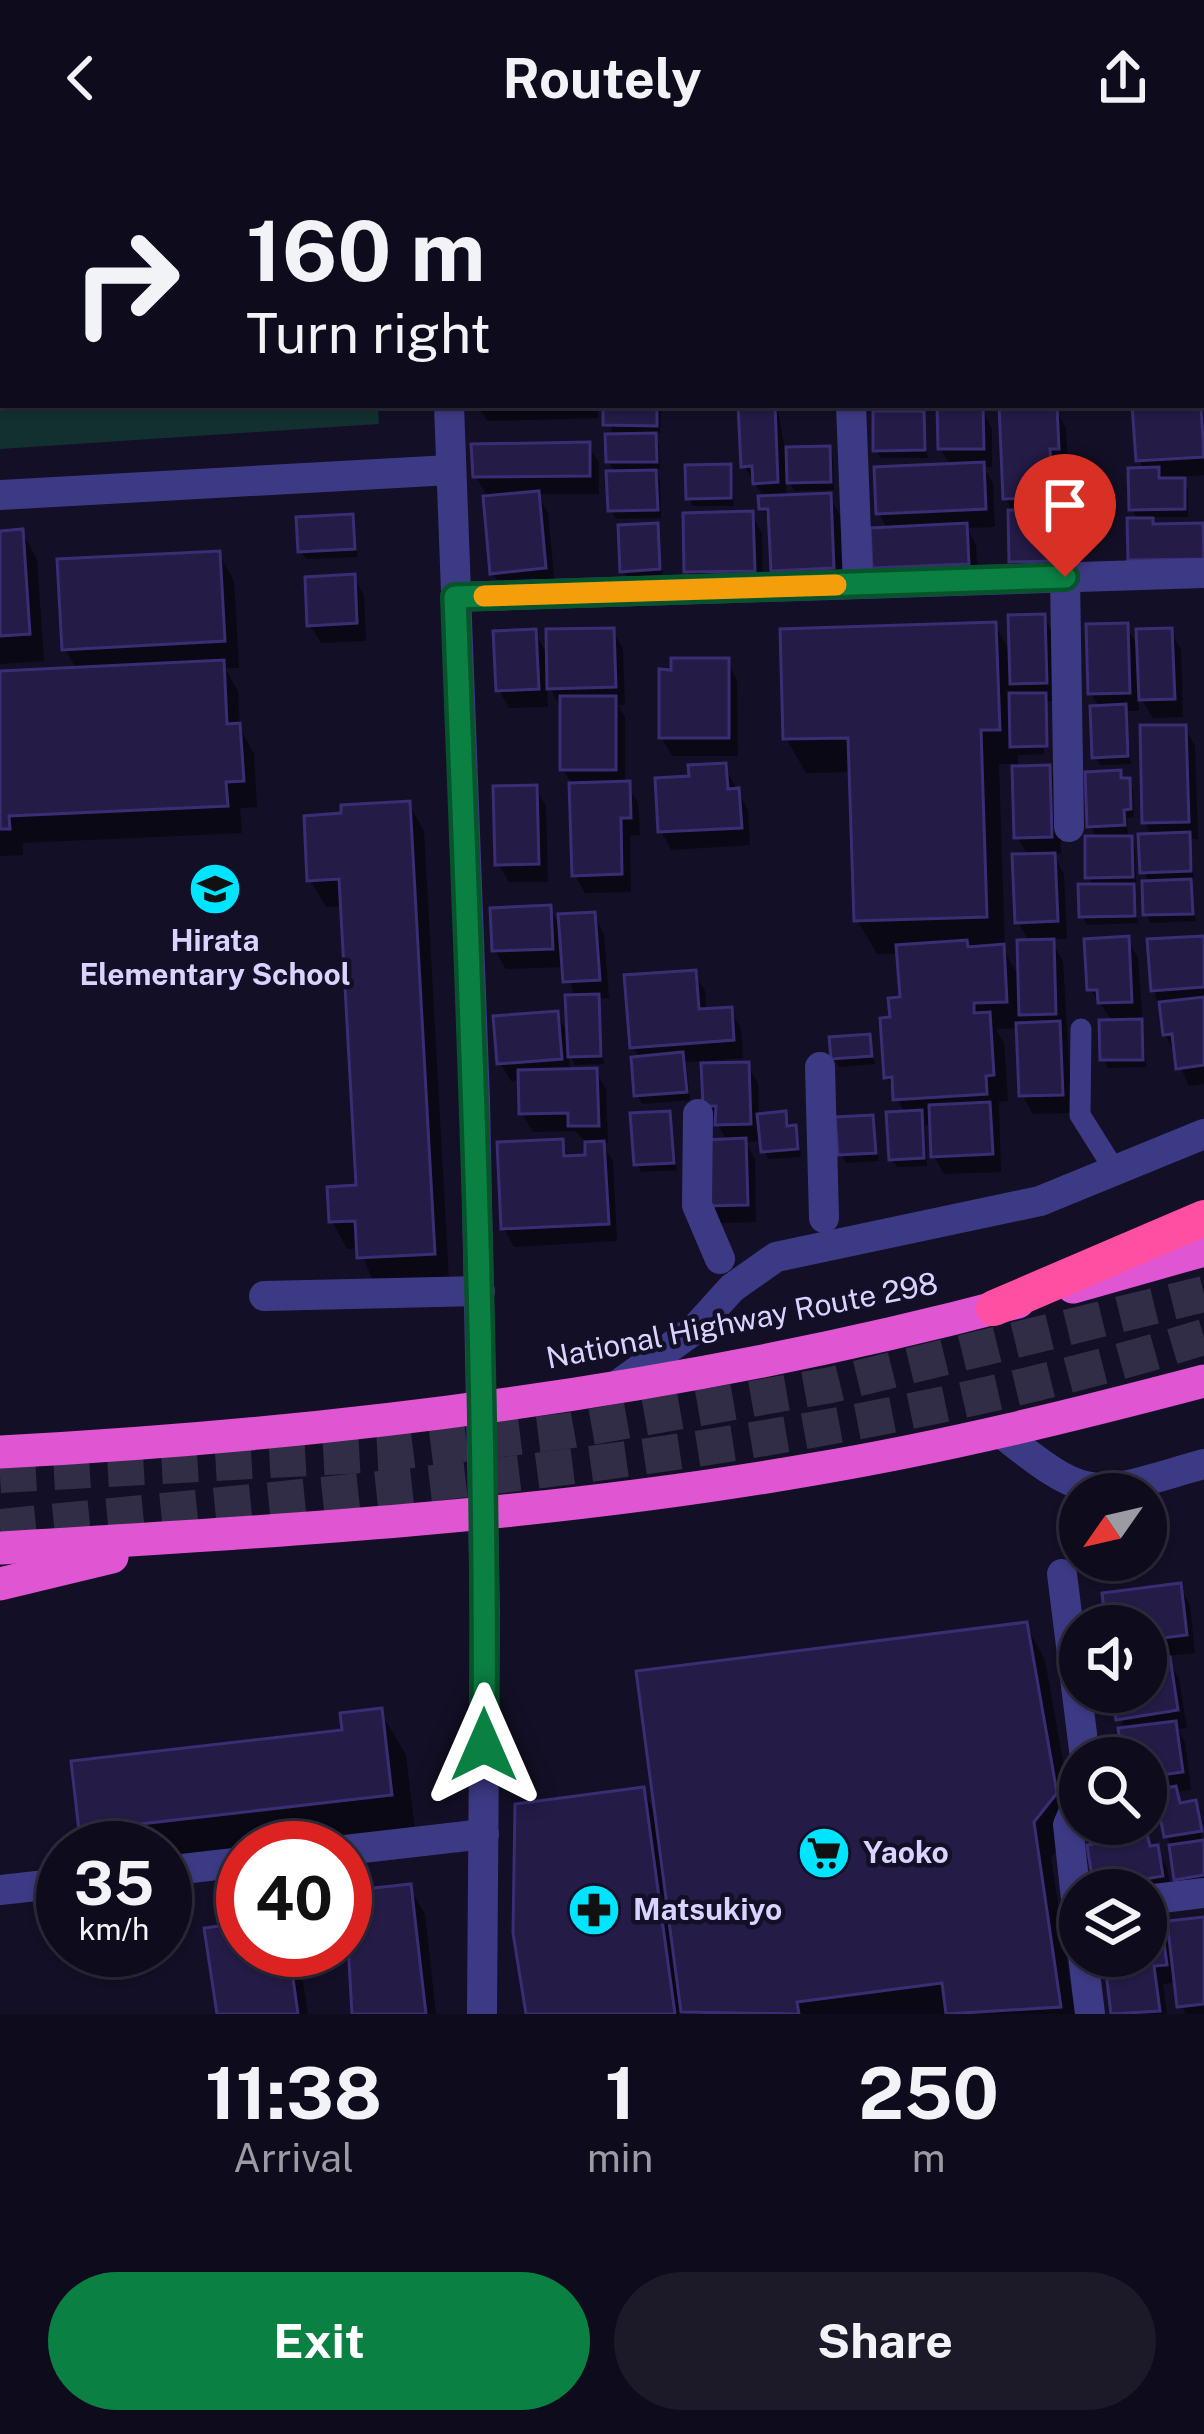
<!DOCTYPE html>
<html lang="en">
<head>
<meta charset="utf-8">
<style>
  :root { --surface:#0e0b1c; --page:#1c1929; --text:#f1f3f6; --muted:#9b9ba3; --line:#2e2b3b; --accent:#0b8043 }
  body { margin:0; font-family:"Public Sans",sans-serif; background:var(--page); color:var(--text); height:100vh; display:flex; flex-direction:column; font-size:45px; white-space:nowrap }
  * { box-sizing:border-box; margin:0 }
  p { font-size:39px; color:var(--muted) }
  .icon { flex:none; width:66px; height:66px; fill:none; stroke:currentColor; stroke-width:2; stroke-linecap:round; stroke-linejoin:round }
  .map { position:relative; height:1858px; overflow:hidden }
  .drawer { display:flex; flex-direction:column; background:var(--surface); flex:1 }
  .drawer>* { flex:none }
  .top-card { position:absolute; left:0px; top:0px; width:1206px; height:252px; box-shadow:0 3px 9px #0004,0 0 0 3px var(--line); background:#0e0b1c; color:var(--text); overflow:hidden }
  .needle { width:78px; rotate:236deg }
  .fabs { position:absolute; left:1059px; top:1317px; display:grid; gap:24px }
  .fabs a { display:grid; place-items:center; width:108px; height:108px; border-radius:50%; background:var(--surface); box-shadow:0 3px 9px #0004,0 0 0 3px var(--line); font-size:60px }
  .speed { position:absolute; left:36px; top:1665px; display:flex; gap:24px; font-size:60px; font-weight:700; text-align:center }
  .speed>* { display:grid; place-content:center; width:156px; height:156px; border-radius:50%; background:var(--surface); box-shadow:0 3px 9px #0004,0 0 0 3px var(--line); line-height:1 }
  .speed small { font-size:30px; font-weight:400 }
  .speed .limit { border:18px solid #d22; background:#fff; color:#111 }
  .pin { position:absolute; display:grid; place-items:center; width:102px; height:102px; color:#fff; margin:-123px -51px; border-radius:50% 50% 50% 0; rotate:-45deg; box-shadow:0 0 12px #0007 }
  .pin .icon { rotate:45deg }
  .me { position:absolute; width:132px; margin:-66px; rotate:0deg; stroke-linejoin:round; filter:drop-shadow(0 0 9px #0008) }
  .turn { display:flex; align-items:center; gap:42px; height:252px; padding:0 48px; font-size:54px }
  .turn .icon { width:156px; height:156px; stroke-width:2.5 }
  .turn b { display:block; font-size:84px; line-height:102px }
  .eta { display:flex; justify-content:space-evenly; align-items:center; height:204px; text-align:center }
  .eta b { font-size:72px; font-weight:700; line-height:84px }
  .primary-button { display:flex; gap:24px; margin-top:auto; padding:24px 48px }
  .primary-button a { flex:1; height:138px; border-radius:72px; background:var(--accent); color:#fff; font-size:48px; font-weight:700; line-height:138px; text-align:center }
  .primary-button a+a { background:var(--page); color:var(--text) }
  header { display:flex; justify-content:space-between; align-items:center; height:156px; padding:0 48px; background:var(--surface); font-size:54px; font-weight:700 }
  .map>svg:first-child { display:block }
  .green { fill:#12302f }
  .shadow { fill:#0007; fill-rule:evenodd }
  .building { fill:#241b47; stroke:#3b2d73; stroke-width:3 }
  .lines { fill:none; stroke-linecap:round; stroke-linejoin:round }
  .motorway-tunnel { stroke:#312d47; stroke-width:36; stroke-dasharray:36 18; stroke-linecap:butt }
  .service { stroke:#3d3a85; stroke-width:21 }
  .minor { stroke:#3d3a85; stroke-width:30 }
  .tertiary { stroke:#3d3a85; stroke-width:30 }
  .trunk { stroke:#e055d1; stroke-width:33 }
  .motorway { stroke:#ff4fa3; stroke-width:36 }
  .route-casing { stroke:#07532c; stroke-width:30 }
  .route { stroke:#0b8043; stroke-width:21 }
  .slow { stroke:#f59e0b; stroke-width:21 }
  .labels { text-anchor:middle; stroke-width:9; stroke-linejoin:round; paint-order:stroke }
  .poi-label { font-size:30px; font-weight:bold; fill:#d9d4ff; stroke:#130f26; text-anchor:start }
  .street-label { font-size:30px; fill:#d9d4ff; stroke:#130f26 }
</style>
</head>
<body>
<header><svg class="icon" aria-label="back" viewBox="0 0 24 24"><path d="M15 5l-7 7 7 7"/></svg>Routely<svg class="icon" aria-label="share" viewBox="0 0 24 24"><path d="M12 15V3M7 8l5-5 5 5M5 13v7h14v-7"/></svg></header>
<div class="map">
<svg width="1204" height="1858" viewBox="0 0 1204 1858">
  <rect width="100%" height="100%" fill="#130f26"/>
  <polygon class="green" points="0,0 363,0 3,3 3,249 378,249 379,268 0,293"/>
  <g class="shadow">
    <polygon points="1134,0 1203,0 1204,44 1203,3"/>
    <polygon points="1203,243 1204,319 1181,321 1188,333 1188,361 1149,361 1154,371 1201,370 1204,421 1142,422 1131,403 1138,365 1132,353 1145,314 1139,304 1135,249 1203,249"/>
    <polygon points="478,249 598,249 598,262 487,265"/>
    <polygon points="606,249 661,249 660,277 653,277 659,289 660,313 653,314 660,325 661,362 616,363 611,355 616,318 609,306 613,281"/>
    <polygon points="741,249 777,249 785,294 828,293 833,302 834,334 794,335 786,320 787,342 829,340 840,359 843,430 784,433 774,414 772,369 762,352 765,343 744,310"/>
    <polygon points="940,249 980,249 992,273 992,311 983,311 993,327 995,371 967,372 976,389 978,426 886,430 875,412 888,374 879,357 951,310 940,292"/>
    <polygon points="1002,249 1055,253 1066,272 1068,311 1059,311 1061,357 1072,375 1073,423 1023,423 1012,405 1015,357 1006,342"/>
    <polygon points="922,258 928,302 881,302 876,294"/>
    <polygon points="588,289 599,307 599,338 537,338 548,357 555,430 503,435 493,417 489,343 476,321"/>
    <polygon points="729,311 734,350 693,350 689,342"/>
    <polygon points="751,358 762,377 763,432 698,433 687,415"/>
    <polygon points="352,362 358,401 306,403 301,395"/>
    <polygon points="656,370 663,421 628,423 623,415"/>
    <polygon points="22,376 37,403 44,505 0,508 0,378"/>
    <polygon points="219,398 234,425 239,512 225,512 238,535 240,572 254,598 257,651 240,652 242,677 23,687 23,699 0,700 0,518 77,514 65,493"/>
    <polygon points="354,421 364,440 366,485 321,487 310,469"/>
    <path d="M1044,461l10,19 2,65h-13l1,53 -26,1v14l30,-1 11,18 2,68 -8,1 11,19 3,65h-17l13,22 9,152 -39,1 -11,-19 -2,-67 -24,1 8,14 4,58 -9,1 2,70 -57,2 -10,-18 -2,-31h-7l2,41 -30,1 -5,-8 13,-45 -18,-37 6,-57 10,-20 -3,-46h-23l-20,-34 -5,-148 -46,1 -20,-35 209,-113 17,30zM999,608h16l2,73 12,20 -11,65 12,21 -9,37 -16,-27z"/>
    <polygon points="1126,470 1140,494 1170,475 1181,494 1183,561 1153,562 1138,538 1139,555 1126,555 1131,608 1100,609 1095,601 1100,552 1091,537"/>
    <polygon points="613,475 623,493 625,549 618,549 625,561 625,628 638,646 640,679 630,680 631,736 585,737 575,719 572,628 563,613 560,550 547,527 548,551 509,552 499,534 534,476 549,501"/>
    <polygon points="727,505 737,524 738,600 672,600 662,582"/>
    <polygon points="1185,572 1195,590 1198,683 1190,683 1194,723 1188,723 1196,765 1151,767 1146,759 1150,727 1143,716 1153,681 1145,666"/>
    <polygon points="724,610 748,654 750,689 671,694 661,675 692,623"/>
    <polygon points="1119,617 1133,634 1134,661 1127,662 1128,683 1135,691 1136,729 1131,729 1138,767 1087,769 1082,760 1094,731 1088,721 1098,683 1090,670"/>
    <polygon points="535,632 546,650 548,726 509,726 498,708"/>
    <polygon points="409,648 424,675 449,1125 375,1129 359,1092 347,1093 332,1065 359,1032 343,750 326,751 310,724"/>
    <polygon points="549,752 563,775 594,760 604,778 609,842 598,843 604,908 575,909 569,897 570,916 596,915 606,933 608,987 602,987 613,1006 617,1085 514,1091 504,1072 561,986 571,1003 588,1002 588,988 575,975 533,976 522,958 521,924 511,925 500,907 556,858 570,881 575,841 565,811 506,813 495,794"/>
    <polygon points="1127,783 1138,802 1146,911 1108,912 1103,903 1113,866 1090,833"/>
    <polygon points="1204,783 1204,928 1189,930 1166,879 1154,834"/>
    <polygon points="694,817 705,835 707,856 730,854 741,872 743,902 707,905 707,910 747,909 758,927 759,961 784,958 799,981 801,1001 768,1003 763,985 745,986 755,1003 756,1066 718,1067 707,1049 728,986 706,949 704,905 686,906 690,944 642,948 637,939 640,903 633,891"/>
    <polygon points="868,881 875,908 839,911 834,902"/>
    <polygon points="669,958 677,1014 641,1016 637,1008"/>
    <polygon points="872,962 879,1005 846,1007 841,998"/>
    <polygon points="1179,1430 1190,1449 1195,1497 1166,1500 1179,1523 1187,1572 1178,1573 1185,1586 1191,1634 1176,1636 1181,1650 1195,1648 1200,1656 1204,1728 1182,1731 1177,1723 1159,1638 1146,1640 1155,1675 1143,1678 1167,1711 1172,1738 1103,1734 1094,1720 1113,1687 1105,1668 1146,1668 1146,1602 1125,1602 1125,1574 1114,1536 1146,1536 1146,1470 1109,1470"/>
    <polygon points="1026,1469 1045,1504 1075,1673 1051,1701 1075,1858 529,1858 642,1634 658,1661"/>
    <polygon points="380,1555 406,1599 416,1683 339,1692 243,1692 165,1712 165,1692 92,1692 82,1674 346,1577"/>
    <polygon points="409,1731 425,1758 436,1858 355,1858 345,1738"/>
    <polygon points="1204,1764 1204,1858 1185,1858 1178,1826 1163,1828 1167,1858 1114,1858 1107,1800 1146,1800 1146,1769 1159,1768 1173,1792"/>
    <polygon points="243,1770 243,1794 298,1794 308,1858 220,1858"/>
  </g>
  <g class="building">
    <polygon points="603,249 657,249 657,270 603,269"/>
    <polygon points="738,249 775,249 778,326 753,328 752,310 741,311"/>
    <polygon points="937,249 983,251 984,293 938,293"/>
    <polygon points="999,249 1057,250 1059,293 1050,293 1053,341 1003,343"/>
    <polygon points="1132,249 1201,249 1204,301 1136,305"/>
    <polygon points="873,255 924,255 925,294 873,295"/>
    <polygon points="656,277 657,306 606,306 605,278"/>
    <polygon points="590,286 590,320 473,321 471,288"/>
    <polygon points="830,290 831,326 787,327 786,291"/>
    <polygon points="984,306 986,353 876,358 874,311"/>
    <polygon points="731,308 731,342 686,343 685,309"/>
    <polygon points="1159,311 1159,322 1185,322 1185,353 1129,354 1128,312"/>
    <polygon points="656,314 658,354 608,355 606,315"/>
    <polygon points="539,335 546,412 490,418 483,340"/>
    <polygon points="831,337 834,412 771,415 768,353 759,353 758,340"/>
    <polygon points="1008,354 1063,354 1064,405 1009,406"/>
    <polygon points="753,355 755,415 684,416 683,357"/>
    <polygon points="353,358 355,393 298,396 296,361"/>
    <polygon points="1127,362 1153,362 1153,368 1203,367 1204,403 1128,404"/>
    <polygon points="658,367 660,413 620,416 618,369"/>
    <polygon points="967,367 969,408 872,412 870,372"/>
    <polygon points="23,373 30,478 0,480 0,375"/>
    <polygon points="220,395 225,485 62,494 57,403"/>
    <polygon points="355,418 357,467 307,470 305,421"/>
    <polygon points="1045,458 1047,527 1010,528 1008,459"/>
    <polygon points="996,466 1000,574 981,574 987,761 854,765 848,582 783,583 780,473"/>
    <polygon points="1128,467 1130,537 1088,538 1086,468"/>
    <polygon points="614,472 616,531 547,533 546,473"/>
    <polygon points="1172,472 1175,543 1139,544 1136,473"/>
    <polygon points="536,473 539,533 496,535 493,475"/>
    <polygon points="671,502 729,502 729,582 659,582 659,513 671,514"/>
    <polygon points="224,504 227,568 240,567 244,625 226,626 228,650 9,660 10,673 0,673 0,515"/>
    <polygon points="1009,537 1046,537 1047,590 1010,591"/>
    <rect x="560" y="540" width="56" height="74"/>
    <polygon points="1126,548 1128,600 1092,602 1090,550"/>
    <polygon points="1140,569 1186,569 1189,666 1142,667"/>
    <polygon points="726,607 728,633 739,632 742,672 658,676 655,622 689,620 688,609"/>
    <polygon points="1050,609 1052,681 1014,682 1012,610"/>
    <polygon points="1121,614 1121,622 1130,622 1131,653 1124,654 1125,669 1087,671 1085,616"/>
    <polygon points="630,625 631,662 621,662 622,718 572,720 569,627"/>
    <polygon points="537,629 539,708 495,709 493,630"/>
    <polygon points="410,645 435,1098 357,1102 355,1065 329,1066 327,1031 356,1029 339,723 307,725 304,660 341,657 341,649"/>
    <polygon points="1190,676 1191,715 1140,717 1138,678"/>
    <polygon points="1085,680 1132,680 1133,721 1085,722"/>
    <polygon points="1055,697 1058,765 1015,767 1012,698"/>
    <polygon points="1191,723 1193,758 1143,759 1142,725"/>
    <polygon points="1078,728 1134,728 1135,760 1079,761"/>
    <polygon points="551,749 553,793 492,795 490,752"/>
    <polygon points="595,756 600,824 563,826 558,758"/>
    <polygon points="1129,780 1132,846 1098,847 1097,834 1087,834 1084,783"/>
    <polygon points="1204,780 1204,831 1151,835 1147,783"/>
    <polygon points="1054,783 1056,858 1019,859 1017,784"/>
    <polygon points="967,784 968,791 1004,788 1007,846 974,847 974,857 990,856 994,919 986,920 987,938 893,944 892,921 884,922 880,862 890,861 888,842 900,841 896,789"/>
    <polygon points="696,814 699,853 732,851 734,884 630,892 624,819"/>
    <polygon points="599,838 601,900 568,901 565,839"/>
    <polygon points="1204,841 1204,909 1176,913 1172,878 1163,879 1159,846"/>
    <polygon points="558,855 562,903 497,908 493,860"/>
    <polygon points="1142,863 1143,904 1100,904 1099,864"/>
    <polygon points="1060,865 1063,939 1019,940 1016,867"/>
    <polygon points="870,878 872,900 831,903 829,881"/>
    <polygon points="683,896 687,936 634,940 631,901"/>
    <polygon points="749,906 751,968 715,969 716,950 703,950 701,907"/>
    <polygon points="597,912 599,970 568,970 568,957 519,958 518,914"/>
    <polygon points="990,946 993,998 931,1001 929,949"/>
    <polygon points="922,954 924,1002 889,1004 886,956"/>
    <polygon points="670,955 674,1007 634,1009 630,957"/>
    <polygon points="786,955 787,970 796,969 798,993 761,996 757,958"/>
    <polygon points="873,959 876,997 838,999 835,961"/>
    <polygon points="746,982 748,1049 704,1050 703,984"/>
    <polygon points="563,983 564,1000 585,999 585,986 604,985 609,1068 501,1073 497,986"/>
    <polygon points="1181,1427 1187,1479 1146,1484 1146,1470 1106,1470 1102,1437"/>
    <polygon points="1027,1466 1057,1637 1034,1666 1061,1851 946,1858 942,1827 797,1846 799,1858 681,1856 636,1515"/>
    <polygon points="1170,1501 1178,1554 1116,1564 1111,1536 1146,1536 1146,1505"/>
    <polygon points="382,1552 392,1639 79,1675 71,1605 342,1574 340,1557"/>
    <polygon points="1176,1565 1183,1616 1146,1621 1146,1602 1122,1602 1118,1572"/>
    <polygon points="1176,1630 1180,1647 1196,1644 1202,1675 1164,1681 1155,1634"/>
    <polygon points="644,1631 675,1858 526,1858 513,1777 515,1648"/>
    <polygon points="1146,1634 1153,1667 1104,1677 1102,1668 1146,1668"/>
    <polygon points="1147,1678 1150,1690 1158,1689 1163,1720 1122,1727 1120,1716 1092,1721 1087,1689"/>
    <polygon points="1204,1684 1204,1719 1174,1724 1169,1689"/>
    <polygon points="411,1728 426,1858 352,1858 345,1735"/>
    <polygon points="1204,1761 1204,1848 1177,1851 1167,1765"/>
    <polygon points="1161,1764 1167,1809 1154,1810 1160,1855 1111,1858 1104,1800 1146,1800 1146,1766"/>
    <polygon points="243,1767 243,1794 289,1794 298,1858 217,1858 204,1772"/>
  </g>
  <g class="lines">
    <g class="motorway-tunnel">
      <polyline points="0,1319 381,1298 573,1274 831,1229 1204,1138"/>
      <path d="M0,1371c403,-41 815,-70 1204,-190"/>
    </g>
    <polyline class="service" points="1081,873 1080,959 1117,1018"/>
    <g class="minor">
      <polyline points="444,0 444,3"/>
      <polyline points="819,0 819,3"/>
      <polyline points="1203,47 1204,47"/>
      <polyline points="449,249 475,944"/>
      <polyline points="851,249 858,428"/>
      <polyline points="0,339 450,314"/>
      <polyline points="1065,421 1069,671"/>
      <polyline points="455,441 1204,417"/>
      <polyline points="820,911 824,1062"/>
      <polyline points="698,958 697,1049 720,1103"/>
      <polyline points="264,1140 480,1135"/>
      <polyline points="619,1228 694,1174 732,1132 776,1101 1040,1045 1204,978"/>
      <path d="M1000,1276c93,75 93,63 204,32"/>
      <polyline points="1062,1418 1085,1602"/>
      <polyline points="1080,1641 1068,1669 1080,1780"/>
      <polyline points="345,1694 484,1678"/>
      <polyline points="165,1715 243,1706"/>
      <polyline points="0,1734 63,1727"/>
      <polyline points="1146,1744 1204,1737"/>
      <polyline points="1083,1800 1090,1858"/>
    </g>
    <polyline class="tertiary" points="475,944 485,1456 482,1858"/>
    <g class="trunk">
      <polyline points="1073,1131 1204,1094"/>
      <path d="M0,1296c340,-18 688,-62 1018,-150"/>
      <path d="M0,1392c272,-16 545,-32 814,-79 131,-22 261,-54 390,-88"/>
      <polyline points="0,1428 112,1401"/>
    </g>
    <polyline class="motorway" points="994,1152 1204,1062"/>
  </g>
  <g class="lines">
    <g class="route-casing">
      <path id="route" d="M484,1589c3,-383 -15,-765 -29,-1148l610,-20"/>
    </g>
    <use href="#route" class="route"/>
    <polyline class="slow" points="484,440 836,429"/>
  </g>
  <defs>
    <g id="school-disc" transform="scale(2.7)"><circle r="9.5" fill="#00e5ff" stroke="#130f26"/><path d="M0-5L7-2L0 1L-7-2ZM-4 1L0 2.5L4 1V4Q0 6-4 4Z" fill="#111"/></g>
    <g id="supermarket-disc" transform="scale(2.7)"><circle r="9.5" fill="#00e5ff" stroke="#130f26"/><path d="M-6-5.5h2.5l.6 2H6L4.5 2H-2.5L-4.4-4H-6ZM-1.5 3.2a1.3 1.3 0 1 0 .1 0ZM3 3.2a1.3 1.3 0 1 0 .1 0Z" fill="#111"/></g>
    <g id="pharmacy-disc" transform="scale(2.7)"><circle r="9.5" fill="#00e5ff" stroke="#130f26"/><path d="M-2-6h4v4h4v4h-4v4h-4v-4h-4v-4h4Z" fill="#111"/></g>
  </defs>
  <g fill-rule="evenodd">
    <use href="#school-disc" x="215" y="733"/>
    <use href="#supermarket-disc" x="824" y="1697"/>
    <use href="#pharmacy-disc" x="594" y="1754"/>
  </g>
  <g class="labels">
    <g class="poi-label">
      <text x="215" y="795" text-anchor="middle">Hirata<tspan x="215" dy="34">Elementary School</tspan></text>
      <text x="863" y="1707">Yaoko</text>
      <text x="633" y="1764">Matsukiyo</text>
    </g>
    <g class="street-label">
      <text transform="translate(742 1165) rotate(-11)" y="10">National Highway Route 298</text>
    </g>
  </g>
</svg>
<div class="fabs">
<a><svg class="needle" viewBox="-14 -14 28 28"><path d="M0-13l5 13h-10z" fill="#e53935"/><path d="M0 13l5-13h-10z" fill="#9b9ba3"/></svg></a>
<a><svg class="icon" aria-label="sound" viewBox="0 0 24 24"><path d="M4 9h4l5-4v14l-5-4H4zM17 9q2 3 0 6"/></svg></a>
<a><svg class="icon" aria-label="search" viewBox="0 0 24 24"><circle cx="10" cy="10" r="6"/><path d="M15 15l6 6"/></svg></a>
<a><svg class="icon" aria-label="layers" viewBox="0 0 24 24"><path d="M12 4l9 5-9 5-9-5zM3 14l9 5 9-5"/></svg></a>
</div>
<div class="speed"><div>35<small>km/h</small></div><div class="limit">40</div></div>
<div class="pin" style="left:1065px;top:421px;background:#d93025"><svg class="icon" aria-label="arrive" viewBox="0 0 24 24"><path d="M6 21V4h12l-3 4 3 4H6"/></svg></div>
<svg class="me" style="left:484px;top:1589px" viewBox="-20 -20 40 40"><path d="M0-17L14 15 0 8-14 15z" fill="#0b8043" stroke="#fff" stroke-width="4"/></svg>
<div class="top-card">
<div class="turn"><svg class="icon" aria-label="right" viewBox="0 0 24 24"><path d="M7 20v-9h11M14 6l5 5-5 5"/></svg><div><b>160 m</b>Turn right</div></div>
</div>
</div>
<section class="drawer">
<div class="eta">
<div><b>11:38</b><p>Arrival</p></div>
<div><b>1</b><p>min</p></div>
<div><b>250</b><p>m</p></div>
</div>
<div class="primary-button"><a>Exit</a><a>Share</a></div>
</section>
</body>
</html>
